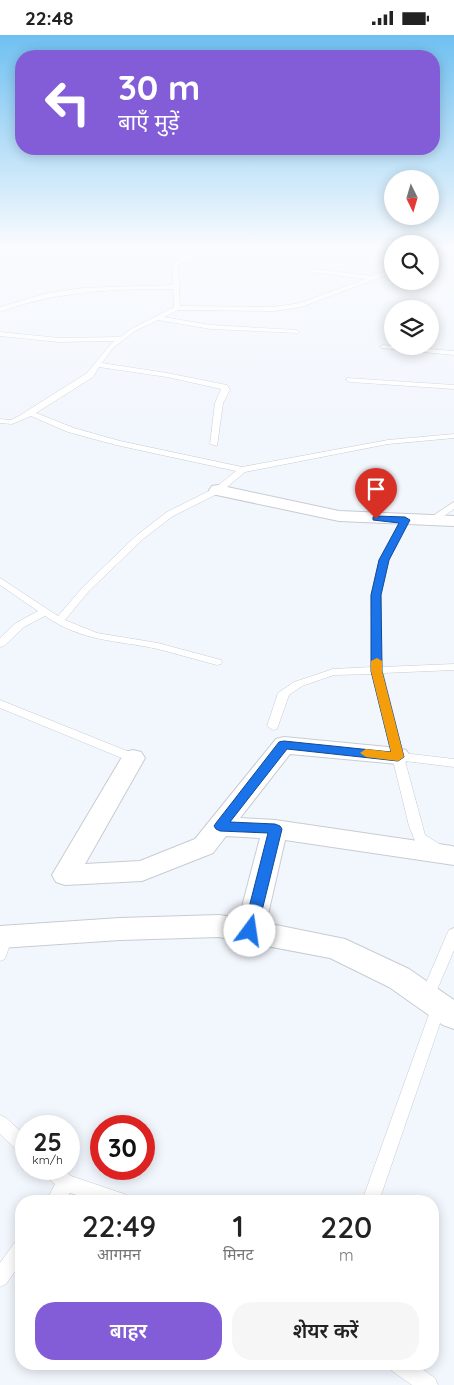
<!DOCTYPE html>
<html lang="hi">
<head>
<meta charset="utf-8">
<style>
  :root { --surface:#fff; --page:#f6f6f6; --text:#222; --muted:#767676; --accent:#825dd7 }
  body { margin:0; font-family:Quicksand,"Noto Sans Devanagari",sans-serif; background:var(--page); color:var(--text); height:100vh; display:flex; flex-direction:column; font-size:19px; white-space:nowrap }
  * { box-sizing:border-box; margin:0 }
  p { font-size:16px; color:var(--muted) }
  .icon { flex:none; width:28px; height:28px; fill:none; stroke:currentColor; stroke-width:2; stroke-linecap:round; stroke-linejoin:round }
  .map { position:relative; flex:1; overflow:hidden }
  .sheet { position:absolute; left:15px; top:1160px; width:424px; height:175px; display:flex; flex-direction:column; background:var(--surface); border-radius:20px; box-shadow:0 2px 12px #0003 }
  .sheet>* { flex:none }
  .hud { position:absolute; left:15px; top:15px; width:425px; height:105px; border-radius:20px; box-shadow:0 2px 12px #0003; background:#825dd7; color:#fff; overflow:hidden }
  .needle { width:32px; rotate:175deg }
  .buttons { position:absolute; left:384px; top:135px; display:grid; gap:10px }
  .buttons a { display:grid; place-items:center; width:55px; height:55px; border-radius:50%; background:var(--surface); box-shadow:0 2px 12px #0003; font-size:25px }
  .speed { position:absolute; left:15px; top:1080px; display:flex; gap:10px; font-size:25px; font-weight:700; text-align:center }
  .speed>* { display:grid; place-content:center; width:65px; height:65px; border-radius:50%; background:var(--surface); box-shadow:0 2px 12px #0003; line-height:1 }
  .speed small { font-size:12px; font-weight:400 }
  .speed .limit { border:8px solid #d22; background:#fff; color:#111 }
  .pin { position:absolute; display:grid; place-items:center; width:42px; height:42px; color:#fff; margin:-51px -21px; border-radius:50% 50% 50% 0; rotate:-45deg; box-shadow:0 0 5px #0007 }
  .pin .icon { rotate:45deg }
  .me { position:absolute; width:55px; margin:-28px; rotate:14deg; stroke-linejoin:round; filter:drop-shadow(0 0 4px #0008) }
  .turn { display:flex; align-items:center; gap:18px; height:105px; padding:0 20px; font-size:22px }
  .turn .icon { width:65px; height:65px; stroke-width:2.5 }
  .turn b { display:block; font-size:35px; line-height:42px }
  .eta { display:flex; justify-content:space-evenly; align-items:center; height:85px; text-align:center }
  .eta b { font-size:30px; font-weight:600; line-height:35px }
  .primary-button { display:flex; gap:10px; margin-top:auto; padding:10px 20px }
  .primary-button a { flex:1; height:58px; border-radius:20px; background:var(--accent); color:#fff; font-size:20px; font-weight:600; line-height:58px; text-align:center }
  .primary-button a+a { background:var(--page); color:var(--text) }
  .status { display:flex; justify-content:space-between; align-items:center; height:35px; padding:0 25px; background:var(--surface); direction:ltr }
  .status svg { height:14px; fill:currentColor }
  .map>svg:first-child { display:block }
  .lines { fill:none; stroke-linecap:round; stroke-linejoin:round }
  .lane-casing { stroke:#c8ccd2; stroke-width:1 }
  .street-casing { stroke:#c8ccd2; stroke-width:2 }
  .lane { fill:#fff; fill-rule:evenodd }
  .street { fill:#fff; fill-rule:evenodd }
  .route { fill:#1a73e8; stroke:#114b97 }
  .slow { fill:#f59e0b }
</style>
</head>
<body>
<div class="status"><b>22:48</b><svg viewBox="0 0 49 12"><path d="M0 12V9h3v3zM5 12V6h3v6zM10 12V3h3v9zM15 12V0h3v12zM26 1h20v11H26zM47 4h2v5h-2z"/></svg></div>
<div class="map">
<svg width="454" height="1350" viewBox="0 0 454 1350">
  <rect width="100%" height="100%" fill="#f2f6fd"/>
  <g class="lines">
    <g class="lane-casing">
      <g id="lane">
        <polygon points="12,209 22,209 0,217 0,213"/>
        <path d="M206,209h8l-36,21 2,41 94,1 26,-4 66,-24 -54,-7v-2l2,-1 59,7 19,-7v4l-91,34 -27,4 -96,-1 -14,7 47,8 85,5 2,1v2l-87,-4 -53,-9 -23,11 -22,17 -11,15 65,10 60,12 3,5 -7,13 -6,43 -7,-2 5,-41 6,-14 -54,-12 -68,-10 -6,10 -57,36 38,15 46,13 122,26 146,-27 66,-6v4l-66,6 -143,28 -24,20 -48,24 -30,23 -54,52 -24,29 32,13 61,10 63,17 1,2 -1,2 -4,1c-20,-5 -39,-11 -59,-16 -42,-9 -75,-7 -113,-33l-21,11 -20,19 -4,1v-9l16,-15 22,-12 -38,-26v-7l58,38 25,-29 54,-52 30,-23 48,-24 21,-17 -120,-26 -48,-13 -37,-16 -19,8 -12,-1v-4l11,1 8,-4 68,-43 22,-27 5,-5 -55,1 -59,-6v-4l59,6 61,-1 11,-8 43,-22 -1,-18c-60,0 -117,2 -173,23v-5l44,-13 38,-6 91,-3v-21l4,-4z"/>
        <polygon points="454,211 454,215 430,226 430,222"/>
        <polygon points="383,310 454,316 454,320 381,313 380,312"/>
        <polygon points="347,343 454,350 454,354 350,347 346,345"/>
        <polygon points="454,467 454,474 434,488 428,488 428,484"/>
        <polygon points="405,482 409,485 389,525 381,560 382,632 454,629 454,635 383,638 403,718 454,724 454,732 405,726 425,800 454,818 454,829 415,806 409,791 372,639 334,640 302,651 289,660 277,694 273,695 267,691 278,658 294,647 333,634 372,632 371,560 379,525 401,485"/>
        <polygon points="0,665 137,720 139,723 133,727 129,726 0,673"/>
        <polygon points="454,893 454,915 434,962 432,966 427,968 422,966 420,962 447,899 449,895"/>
        <polygon points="5,897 10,899 12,903 5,924 0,926 0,899"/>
        <polygon points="439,965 444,966 446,971 379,1166 362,1166 432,971 434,966"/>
        <polygon points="0,1080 6,1083 26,1101 26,1120 20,1118 0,1099"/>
        <polygon points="42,1134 62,1134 71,1141 127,1160 130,1166 96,1166 70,1158 64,1166 46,1166 55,1149 44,1140"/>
        <polygon points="21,1204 21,1228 6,1249 0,1252 0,1228 15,1207"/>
        <polygon points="389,1329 415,1329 435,1343 438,1350 412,1350 392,1336"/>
      </g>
    </g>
    <g class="street-casing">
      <g id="street">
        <polygon points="218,450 339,476 454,481 454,491 339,486 212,459 209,455 212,451"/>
        <polygon points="284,702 398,713 406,715 410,721 406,727 398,729 290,719 240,783 275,785 452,811 454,812 454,830 285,805 266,888 345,904 409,934 454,965 454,994 443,990 389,952 330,923 219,902 120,905 0,913 0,891 120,883 219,880 239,883 260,803 226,801 213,818 142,846 65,850 56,847 52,840 125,717 133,715 141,717 145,723 85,829 140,826 195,804 276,704"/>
      </g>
    </g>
    <use href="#lane" class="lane"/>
    <use href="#street" class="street"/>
  </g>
  <linearGradient id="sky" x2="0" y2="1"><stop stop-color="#6fc0f1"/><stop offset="0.53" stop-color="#f9fbfe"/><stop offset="1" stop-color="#f9fbfe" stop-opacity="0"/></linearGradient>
  <rect width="454" height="398" fill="url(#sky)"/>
  <polygon class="route" points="376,481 405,482 410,485 389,525 381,560 382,636 404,722 398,726 287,714 230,787 275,789 280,791 282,794 257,896 255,900 250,902 245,900 243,896 268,798 220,796 216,794 214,791 216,788 279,707 284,706 391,717 371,636 371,560 379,525 399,488 373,485 373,482"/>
  <polygon class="slow" points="377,623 382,626 382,636 404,722 398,726 366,722 360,718 366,714 391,717 371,636 371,626"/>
</svg>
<div class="buttons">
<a><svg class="needle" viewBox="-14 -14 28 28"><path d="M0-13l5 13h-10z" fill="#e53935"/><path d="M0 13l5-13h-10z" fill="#767676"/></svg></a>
<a><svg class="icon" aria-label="search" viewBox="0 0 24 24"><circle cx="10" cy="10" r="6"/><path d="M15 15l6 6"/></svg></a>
<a><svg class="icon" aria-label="layers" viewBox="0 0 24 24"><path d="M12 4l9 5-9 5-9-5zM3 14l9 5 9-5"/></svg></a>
</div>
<div class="speed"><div>25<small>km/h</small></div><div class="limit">30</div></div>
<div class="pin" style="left:376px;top:484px;background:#d93025"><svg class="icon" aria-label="arrive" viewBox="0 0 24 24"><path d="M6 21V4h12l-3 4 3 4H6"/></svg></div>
<svg class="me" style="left:250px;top:896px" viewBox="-20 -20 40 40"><circle r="19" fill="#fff"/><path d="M0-13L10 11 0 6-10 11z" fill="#1a73e8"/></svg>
<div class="hud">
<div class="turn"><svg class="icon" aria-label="left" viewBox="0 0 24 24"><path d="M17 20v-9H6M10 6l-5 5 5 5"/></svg><div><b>30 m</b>बाएँ मुड़ें</div></div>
</div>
<section class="sheet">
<div class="eta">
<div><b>22:49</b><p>आगमन</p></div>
<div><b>1</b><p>मिनट</p></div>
<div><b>220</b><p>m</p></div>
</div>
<div class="primary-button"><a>बाहर</a><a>शेयर करें</a></div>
</section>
</div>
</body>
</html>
